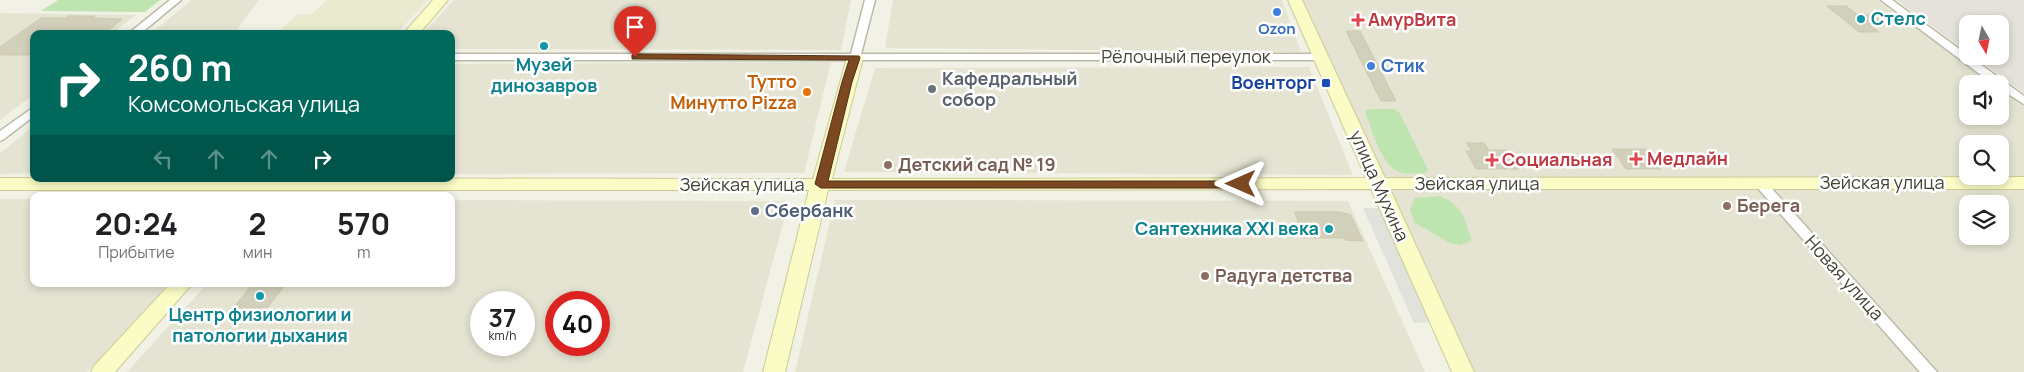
<!DOCTYPE html>
<html lang="ru">
<head>
<meta charset="utf-8">
<style>
  :root { --surface:#fff; --page:#f6f6f6; --text:#202124; --muted:#757577 }
  body { margin:0; font-family:Manrope,sans-serif; background:var(--page); color:var(--text); height:100vh; display:flex; flex-direction:column; font-size:19px; white-space:nowrap }
  * { box-sizing:border-box; margin:0 }
  p { font-size:16px; color:var(--muted) }
  .icon { flex:none; width:28px; height:28px; fill:none; stroke:currentColor; stroke-width:2; stroke-linecap:round; stroke-linejoin:round }
  .map { position:relative; flex:1; overflow:hidden }
  .drawer { position:absolute; left:30px; top:192px; width:425px; height:95px; display:flex; flex-direction:column; background:var(--surface); border-radius:10px; box-shadow:0 2px 8px #0003 }
  .drawer>* { flex:none }
  .guide { position:absolute; left:30px; top:30px; width:425px; height:152px; border-radius:10px; box-shadow:0 2px 8px #0003; background:#00695c; color:#fff; overflow:hidden }
  .needle { width:32px; rotate:171deg }
  .tools { position:absolute; left:1959px; top:15px; display:grid; gap:10px }
  .tools a { display:grid; place-items:center; width:50px; height:50px; border-radius:10px; background:var(--surface); box-shadow:0 2px 8px #0003; font-size:25px }
  .speed { position:absolute; left:470px; top:291px; display:flex; gap:10px; font-size:25px; font-weight:700; text-align:center }
  .speed>* { display:grid; place-content:center; width:65px; height:65px; border-radius:50%; background:var(--surface); box-shadow:0 2px 8px #0003; line-height:1 }
  .speed small { font-size:12px; font-weight:400 }
  .speed .limit { border:8px solid #d22; background:#fff; color:#111 }
  .pin { position:absolute; display:grid; place-items:center; width:42px; height:42px; color:#fff; margin:-51px -21px; border-radius:50% 50% 50% 0; rotate:-45deg; box-shadow:0 0 5px #0007 }
  .pin .icon { rotate:45deg }
  .me { position:absolute; width:55px; margin:-28px; rotate:270deg; stroke-linejoin:round; filter:drop-shadow(0 0 4px #0008) }
  .turn { display:flex; align-items:center; gap:18px; height:105px; padding:0 15px; font-size:22px }
  .turn .icon { width:65px; height:65px; stroke-width:2.5 }
  .turn b { display:block; font-size:35px; line-height:42px }
  .lanes { display:flex; align-items:center; height:48px; padding:0 15px; background:#0003; justify-content:center; gap:25px; direction:ltr }
  .lanes .off { opacity:.35 }
  .eta { display:flex; justify-content:space-evenly; align-items:center; height:85px; text-align:center }
  .eta b { font-size:30px; font-weight:700; line-height:35px }
  .map>svg:first-child { display:block }
  .residential { fill:#e5e4d3; fill-rule:evenodd }
  .industrial { fill:#e4e2da }
  .education { fill:#eaead0 }
  .green { fill:#bee4b0 }
  .parking { fill:#e2e2dd }
  .building { fill:#d2d0bb; stroke:#cdc9af }
  .lines { fill:none; stroke-linecap:round; stroke-linejoin:round }
  .street-casing { stroke:#bcbba8; stroke-width:3 }
  .secondary-casing { stroke:#cbcc95; stroke-width:2 }
  .street { fill:#fff; fill-rule:evenodd }
  .secondary { fill:#fafbc5; fill-rule:evenodd }
  .route { fill:#7c4822; stroke:#512f16 }
  .shop-dot { fill:#3f7fe0; stroke:#fff; stroke-width:2 }
  .culture-dot { fill:#0f9aa8; stroke:#fff; stroke-width:2 }
  .health-dot { fill:#e0444e; stroke:#fff; stroke-width:2 }
  .transit-dot { fill:#1a4fb4; stroke:#fff; stroke-width:2 }
  .worship-dot { fill:#6b7280; stroke:#fff; stroke-width:2 }
  .food-dot { fill:#e8710a; stroke:#fff; stroke-width:2 }
  .education-dot { fill:#8d6e63; stroke:#fff; stroke-width:2 }
  .service-dot { fill:#5c6f8a; stroke:#fff; stroke-width:2 }
  .labels { text-anchor:middle; stroke-width:5; stroke-linejoin:round; paint-order:stroke }
  .far-shop-label { font-size:15px; font-weight:bold; fill:#366cbe; stroke:#fff }
  .culture-label { font-size:18px; font-weight:bold; fill:#0d838f; stroke:#fff }
  .health-label { font-size:18px; font-weight:bold; fill:#be3a42; stroke:#fff; text-anchor:start }
  .street-label { font-size:18px; fill:#444235; stroke:#fff }
  .shop-label { font-size:18px; font-weight:bold; fill:#366cbe; stroke:#fff; text-anchor:start }
  .worship-label { font-size:18px; font-weight:bold; fill:#5b616d; stroke:#fff; text-anchor:start }
  .food-label { font-size:18px; font-weight:bold; fill:#c56008; stroke:#fff; text-anchor:end }
  .transit-label { font-size:18px; font-weight:bold; fill:#164399; stroke:#fff; text-anchor:end }
  .education-label { font-size:18px; font-weight:bold; fill:#785e54; stroke:#fff; text-anchor:start }
  .service-label { font-size:18px; font-weight:bold; fill:#4e5e75; stroke:#fff; text-anchor:start }
</style>
</head>
<body>
<div class="map">
<svg width="2024" height="372" viewBox="0 0 2024 372">
  <rect width="100%" height="100%" fill="#f1f1e5"/>
  <g class="residential">
    <polygon points="192,0 259,0 234,34 150,34"/>
    <polygon points="454,0 851,0 841,50 451,49 451,34 422,34"/>
    <polygon points="893,0 1282,0 1301,52 885,48"/>
    <path d="M1301,0h576l116,84h-25v32h32v-27l24,17v266h-552zM1968,144h32v32h-32zM1968,204h32v32h-32z"/>
    <polygon points="0,13 136,15 111,34 34,34 34,94 0,120"/>
    <polygon points="831,62 804,173 451,174 451,64"/>
    <polygon points="1309,67 1353,175 844,172 875,68"/>
    <polygon points="34,126 34,173 0,174 0,153"/>
    <polygon points="0,199 34,199 34,284 168,284 87,372 0,372"/>
    <path d="M451,200l338,1 -46,171h-616l80,-88h244zM481,302h43v43h-43zM556,302h43v43h-43z"/>
    <polygon points="835,200 1348,201 1425,372 795,372"/>
  </g>
  <polygon class="industrial" points="1897,0 2024,0 2024,93 1974,56 2000,56 2000,24 1968,24 1967,52"/>
  <polygon class="education" points="327,0 428,0 396,34 276,34 298,14 312,14"/>
  <g class="green">
    <polygon points="58,0 160,0 145,12 41,11"/>
    <path d="M1370,109h24l5,3 29,58 -3,3c-9,0 -20,2 -28,-2 -15,-6 -27,-45 -32,-60z"/>
    <path d="M1440,196c24,11 23,20 32,44l-11,5 -11,-2 -35,-20 -5,-14 5,-11z"/>
  </g>
  <polygon class="parking" points="1363,208 1380,208 1432,322 1414,323"/>
  <g class="building">
    <polygon points="1827,6 1846,6 1858,15 1874,15 1885,24 1868,24 1879,32 1859,32"/>
    <polygon points="68,16 95,16 92,18 122,19 104,34 34,34 34,51 29,55 0,55 0,47 41,18 66,18"/>
    <polygon points="1346,31 1360,31 1396,101 1381,101"/>
    <polygon points="1466,143 1484,143 1489,150 1507,150 1519,169 1476,169 1466,151 1472,151"/>
    <polygon points="1612,149 1646,149 1661,169 1626,169"/>
    <polygon points="1295,212 1340,212 1351,215 1363,241 1345,240 1345,238 1303,238"/>
    <polygon points="253,284 286,284 267,308 233,308"/>
  </g>
  <g class="lines">
    <g class="street-casing">
      <g id="street">
        <polygon points="170,0 181,0 140,34 128,34"/>
        <polygon points="865,0 875,0 861,54 1321,54 1326,57 1321,60 451,60 451,54 851,54"/>
        <polygon points="1881,0 1892,0 2024,96 2024,104 2000,89 2000,84 1993,84"/>
        <polygon points="34,107 34,116 4,139 0,141 0,131"/>
        <polygon points="1760,179 1764,180 1937,372 1920,372 1756,186 1754,183 1756,180"/>
      </g>
    </g>
    <g class="secondary-casing">
      <g id="secondary">
        <polygon points="433,0 448,0 419,34 403,34"/>
        <polygon points="1288,0 1302,0 1385,178 2024,177 2024,189 1390,189 1474,372 1452,372 1371,189 828,190 785,372 763,372 809,190 0,190 0,178 813,179 847,58 849,55 861,55 863,58 832,179 1366,178"/>
        <polygon points="170,284 192,284 115,372 91,372 94,366"/>
      </g>
    </g>
    <use href="#street" class="street"/>
    <use href="#secondary" class="secondary"/>
  </g>
  <polygon class="route" points="635,54 859,56 860,58 852,82 828,181 1241,181 1246,184 1241,188 821,188 815,184 842,82 849,60 632,59 632,55"/>
  <g class="shop-dot">
    <circle cx="1277" cy="12" r="5"/>
    <circle cx="1371" cy="66" r="5"/>
  </g>
  <g class="culture-dot">
    <circle cx="1861" cy="19" r="5"/>
    <circle cx="544" cy="46" r="5"/>
    <circle cx="1329" cy="229" r="5"/>
    <circle cx="260" cy="296" r="5"/>
  </g>
  <g class="health-dot">
    <path d="M1355.5 12.5h5v5h5v5h-5v5h-5v-5h-5v-5h5z"/>
    <path d="M1633.5 151.5h5v5h5v5h-5v5h-5v-5h-5v-5h5z"/>
    <path d="M1489.5 152.5h5v5h5v5h-5v5h-5v-5h-5v-5h5z"/>
  </g>
  <rect class="transit-dot" x="1321" y="78" width="10" height="10" rx="2.5"/>
  <circle class="worship-dot" cx="932" cy="89" r="5"/>
  <circle class="food-dot" cx="807" cy="92" r="5"/>
  <g class="education-dot">
    <circle cx="888" cy="165" r="5"/>
    <circle cx="1727" cy="206" r="5"/>
    <circle cx="1205" cy="276" r="5"/>
  </g>
  <circle class="service-dot" cx="755" cy="211" r="5"/>
  <g class="labels">
    <g class="far-shop-label">
      <text x="1277" y="34">Ozon</text>
    </g>
    <g class="culture-label">
      <text x="1871" y="25" text-anchor="start">Стелс</text>
      <text x="544" y="71">Музей<tspan x="544" dy="21">динозавров</tspan></text>
      <text x="1319" y="235" text-anchor="end">Сантехника XXI века</text>
      <text x="260" y="321">Центр физиологии и<tspan x="260" dy="21">патологии дыхания</tspan></text>
    </g>
    <g class="health-label">
      <text x="1368" y="26">АмурВита</text>
      <text x="1647" y="165">Медлайн</text>
      <text x="1502" y="166">Социальная</text>
    </g>
    <g class="street-label">
      <text x="1186" y="63">Рёлочный переулок</text>
      <text x="1882" y="189">Зейская улица</text>
      <text x="1477" y="190">Зейская улица</text>
      <text x="742" y="191">Зейская улица</text>
      <text transform="translate(1379 186) rotate(66)" y="6">улица Мухина</text>
      <text transform="translate(1844 278) rotate(48)" y="6">Новая улица</text>
    </g>
    <g class="shop-label">
      <text x="1381" y="72">Стик</text>
    </g>
    <g class="worship-label">
      <text x="942" y="85">Кафедральный<tspan x="942" dy="21">собор</tspan></text>
    </g>
    <g class="food-label">
      <text x="797" y="88">Тутто<tspan x="797" dy="21">Минутто Pizza</tspan></text>
    </g>
    <g class="transit-label">
      <text x="1316" y="89">Военторг</text>
    </g>
    <g class="education-label">
      <text x="898" y="171">Детский сад № 19</text>
      <text x="1737" y="212">Берега</text>
      <text x="1215" y="282">Радуга детства</text>
    </g>
    <g class="service-label">
      <text x="765" y="217">Сбербанк</text>
    </g>
  </g>
</svg>
<div class="tools">
<a><svg class="needle" viewBox="-14 -14 28 28"><path d="M0-13l5 13h-10z" fill="#e53935"/><path d="M0 13l5-13h-10z" fill="#757577"/></svg></a>
<a><svg class="icon" aria-label="sound" viewBox="0 0 24 24"><path d="M4 9h4l5-4v14l-5-4H4zM17 9q2 3 0 6"/></svg></a>
<a><svg class="icon" aria-label="search" viewBox="0 0 24 24"><circle cx="10" cy="10" r="6"/><path d="M15 15l6 6"/></svg></a>
<a><svg class="icon" aria-label="layers" viewBox="0 0 24 24"><path d="M12 4l9 5-9 5-9-5zM3 14l9 5 9-5"/></svg></a>
</div>
<div class="speed"><div>37<small>km/h</small></div><div class="limit">40</div></div>
<div class="pin" style="left:635px;top:57px;background:#d93025"><svg class="icon" aria-label="arrive" viewBox="0 0 24 24"><path d="M6 21V4h12l-3 4 3 4H6"/></svg></div>
<svg class="me" style="left:1241px;top:184px" viewBox="-20 -20 40 40"><path d="M0-17L14 15 0 8-14 15z" fill="#7c4822" stroke="#fff" stroke-width="4"/></svg>
<div class="guide">
<div class="turn"><svg class="icon" aria-label="right" viewBox="0 0 24 24"><path d="M7 20v-9h11M14 6l5 5-5 5"/></svg><div><b>260 m</b>Комсомольская улица</div></div>
<div class="lanes"><svg class="icon off" aria-label="left" viewBox="0 0 24 24"><path d="M17 20v-9H6M10 6l-5 5 5 5"/></svg><svg class="icon off" aria-label="ahead" viewBox="0 0 24 24"><path d="M12 20V5M6 11l6-6 6 6"/></svg><svg class="icon off" aria-label="ahead" viewBox="0 0 24 24"><path d="M12 20V5M6 11l6-6 6 6"/></svg><svg class="icon" aria-label="right" viewBox="0 0 24 24"><path d="M7 20v-9h11M14 6l5 5-5 5"/></svg></div>
</div>
<section class="drawer">
<div class="eta">
<div><b>20:24</b><p>Прибытие</p></div>
<div><b>2</b><p>мин</p></div>
<div><b>570</b><p>m</p></div>
</div>
</section>
</div>
</body>
</html>
